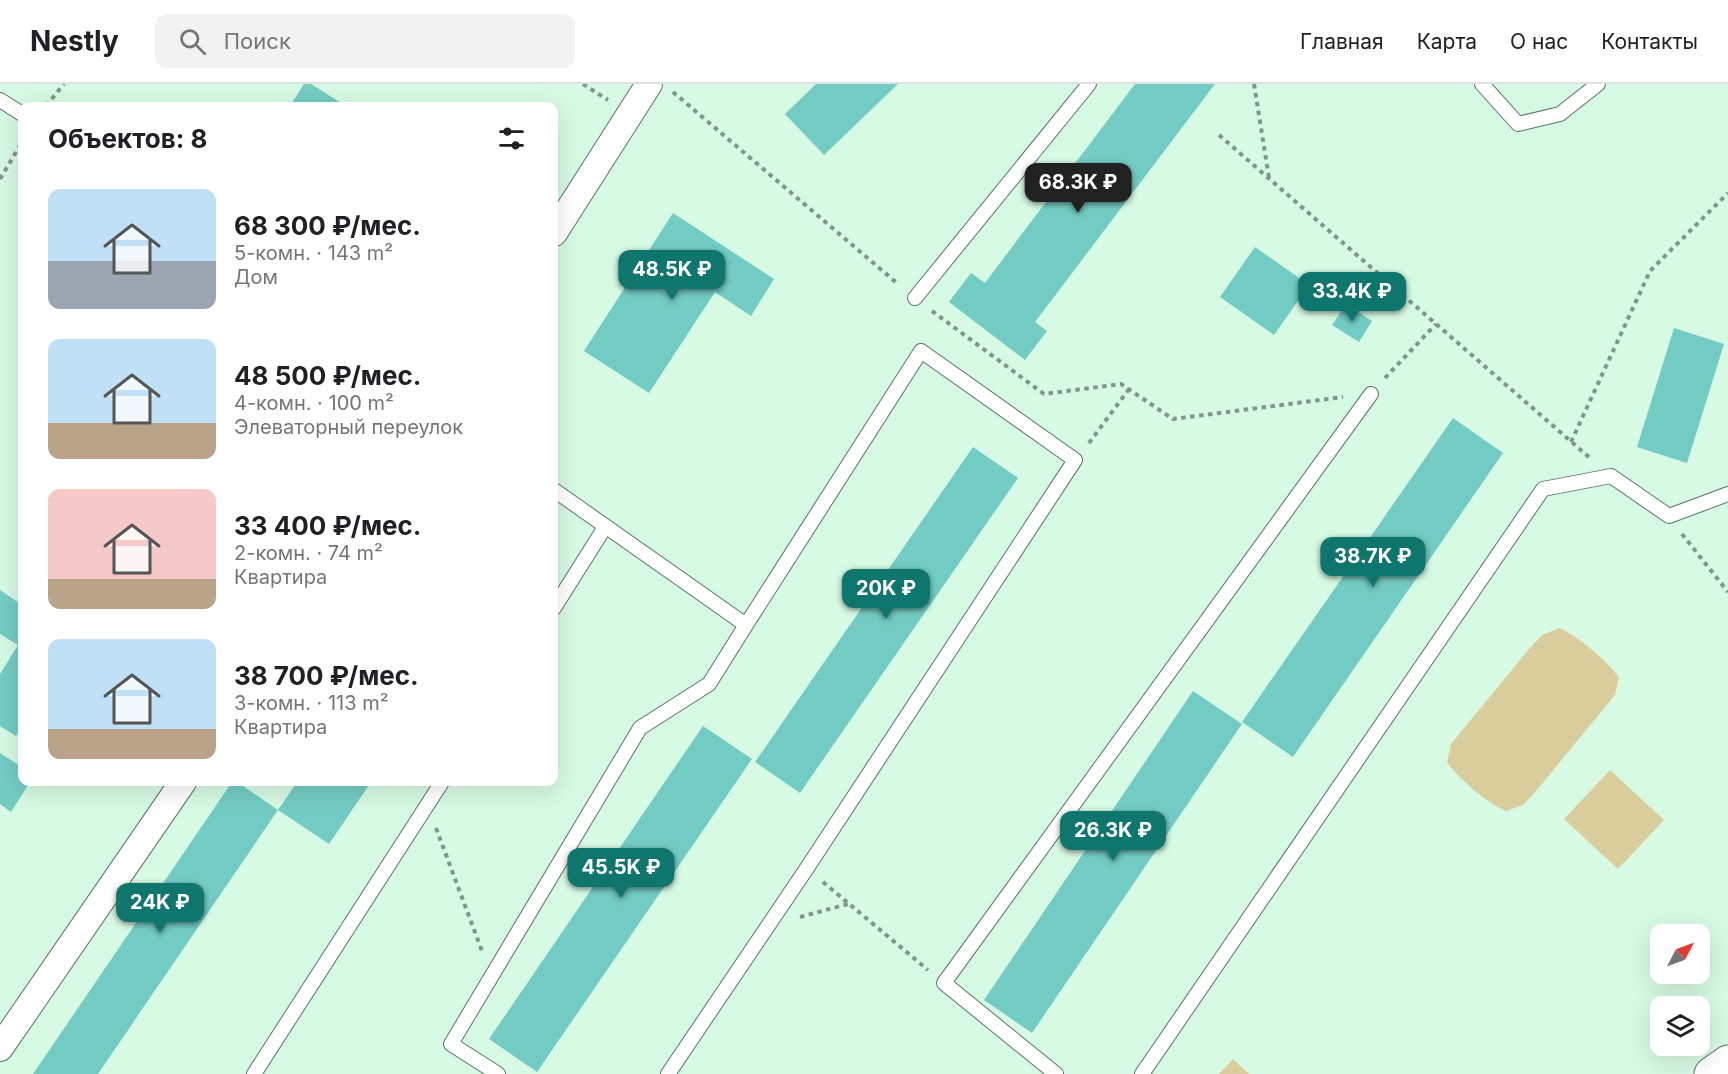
<!DOCTYPE html>
<html lang="ru">
<head>
<meta charset="utf-8">
<style>
	:root { --surface:#fff; --page:#f2f2f2; --text:#202124; --muted:#757577; --line:#e0e0e0; --accent:#0f766e }
	body { margin:0; font-family:Inter,sans-serif; background:var(--page); color:var(--text); height:100vh; display:flex; flex-direction:column; font-size:22px; white-space:nowrap }
	* { box-sizing:border-box; margin:0 }
	p { font-size:20px; color:var(--muted) }
	.icon { flex:none; width:33px; height:33px; fill:none; stroke:currentColor; stroke-width:2; stroke-linecap:round; stroke-linejoin:round }
	.map { position:relative; flex:1; overflow:hidden }
	.details { position:absolute; left:18px; top:18px; width:540px; height:684px; display:flex; flex-direction:column; background:var(--surface); border-radius:12px; box-shadow:0 6px 24px #0002 }
	.details>* { flex:none }
	.needle { width:39px; rotate:49deg }
	.tools { position:absolute; left:1650px; top:840px; display:grid; gap:12px }
	.tools a { display:grid; place-items:center; width:60px; height:60px; border-radius:12px; background:var(--surface); box-shadow:0 6px 24px #0002; font-size:30px }
	.price { position:absolute; translate:-50% -51px; padding:0 14px; border-radius:12px; background:var(--accent); color:#fff; font-size:20px; line-height:39px; filter:drop-shadow(0 2px 3px #0008) }
	.price::after { content:''; position:absolute; left:50%; top:36px; width:18px; height:14px; margin-left:-9px; background:inherit; clip-path:polygon(0 0,100% 0,50% 100%) }
	.price.selected { background:#222; color:#fff }
	ul { padding:0; list-style:none }
	li { display:flex; align-items:center; gap:18px; height:150px; padding:0 30px }
	li span { display:grid; place-items:center; flex:none; width:168px; height:120px; border-radius:12px; color:#555 }
	li>.icon { margin-inline-start:auto }
	span .icon { width:72px; height:72px; fill:#fffc; stroke-width:1 }
	li b { font-size:26px }
	h2 { display:flex; justify-content:space-between; align-items:center; height:72px; padding:0 30px; font-size:26px }
	header { display:flex; align-items:center; gap:36px; box-sizing:border-box; height:84px; padding:0 30px; background:var(--surface); border-bottom:2px solid var(--line) }
	header strong { font-size:28px }
	nav { display:flex; gap:33px; margin-inline-start:auto; font-size:21px }
	.search { width:420px; height:54px; background:var(--page); display:flex; align-items:center; gap:15px; box-sizing:border-box; padding:0 21px; border-radius:12px; color:var(--muted); font-size:22px }
	.map>svg:first-child { display:block }
	.green { fill:#d9ce9b }
	.building { fill:#73ccc3 }
	.lines { fill:none; stroke-linecap:round; stroke-linejoin:round }
	.lane-casing { stroke:#567662; stroke-width:16 }
	.street-casing { stroke:#567662; stroke-width:28 }
	.secondary-casing { stroke:#567662; stroke-width:35 }
	.path { stroke:#7f9787; stroke-width:4; stroke-dasharray:4.5 4.5; stroke-linecap:butt }
	.lane { stroke:#fff; stroke-width:14 }
	.street { stroke:#fff; stroke-width:26 }
	.secondary { stroke:#fff; stroke-width:33 }
</style>
</head>
<body>
<header>
<strong>Nestly</strong>
<div class="search"><svg class="icon" aria-label="search" viewBox="0 0 24 24"><circle cx="10" cy="10" r="6"/><path d="M15 15l6 6"/></svg>Поиск</div>
<nav><a>Главная</a><a>Карта</a><a>О нас</a><a>Контакты</a></nav>
</header>
<div class="map">
<svg width="1728" height="990" viewBox="0 0 1728 990">
	<rect width="100%" height="100%" fill="#d7fae4"/>
	<path class="green" d="M1560 544C1579 553 1606 576 1619 593L1615 611 1536 707 1523 721 1506 727C1487 719 1459 695 1447 678L1451 660 1529 565 1542 551Z
		M1610 686 1664 736 1618 785 1564 735Z
		M1233 975 1249 990H1219Z"/>
	<path class="building" d="M304 0H311L346 22H290Z
		M816 0H898L824 71 785 30Z
		M1135 0H1215L1035 238 1047 247 1025 276 949 218 971 189 985 199Z
		M673 129 774 195 751 232 715 208 649 309 584 267Z
		M1255 163 1309 201 1274 251 1220 213Z
		M1346 220 1372 237 1359 258 1332 241Z
		M1674 244 1724 260 1687 379 1637 363Z
		M1453 334 1503 369 1293 673 1242 638Z
		M973 363 1018 394 800 709 755 678Z
		M0 506 22 521V642L16 652 0 642V590L18 561 0 550Z
		M1193 607 1242 640 1032 949 984 916Z
		M703 642 752 675 537 988 489 955Z
		M0 669 22 683V698H30L11 728 0 720Z
		M232 698H237L278 726 98 990H33Z
		M297 698H371L329 760 278 726Z"/>
	<g class="lines">
		<g class="lane-casing">
			<path id="lane" d="M1482 0 1518 40 1560 30 1598 0
				M0 16 22 30
				M915 214 1089 0
				M554 524 605 443
				M254 990 442 698
				M498 990 451 960 640 644 709 600 746 541 554 406
				M668 990 807 784 1075 376 921 267 746 541
				M1056 990 944 899 1371 310
				M1142 990 1543 405 1611 392 1669 432 1728 410"/>
		</g>
		<g class="street-casing">
			<path id="street" d="M554 149 649 0
				M0 964 183 698"/>
		</g>
		<g class="secondary-casing">
			<path id="secondary" d="M1711 990 1728 978"/>
		</g>
		<path class="path" d="M583 0 608 16
			M1254 0 1269 94
			M673 8 898 200
			M46 22 64 0
			M1219 51 1590 374
			M0 95 22 58
			M932 227 1044 310 1121 300 1173 335 1343 313
			M1385 294 1436 240
			M1571 358 1650 187 1728 109
			M1089 359 1129 305
			M1682 450 1728 508
			M436 744 482 867
			M823 798 928 886
			M800 833 848 820"/>
		<use href="#lane" class="lane"/>
		<use href="#street" class="street"/>
		<use href="#secondary" class="secondary"/>
	</g>
</svg>
<div class="tools">
<a><svg class="needle" viewBox="-14 -14 28 28"><path d="M0-13l5 13h-10z" fill="#e53935"/><path d="M0 13l5-13h-10z" fill="#757577"/></svg></a>
<a><svg class="icon" aria-label="layers" viewBox="0 0 24 24"><path d="M12 4l9 5-9 5-9-5zM3 14l9 5 9-5"/></svg></a>
</div>
<b class="price selected" style="left:1078px;top:130px">68.3K ₽</b>
<b class="price" style="left:672px;top:217px">48.5K ₽</b>
<b class="price" style="left:1352px;top:239px">33.4K ₽</b>
<b class="price" style="left:1373px;top:504px">38.7K ₽</b>
<b class="price" style="left:886px;top:536px">20K ₽</b>
<b class="price" style="left:1113px;top:778px">26.3K ₽</b>
<b class="price" style="left:621px;top:815px">45.5K ₽</b>
<b class="price" style="left:160px;top:850px">24K ₽</b>
<section class="details">
<h2>Объектов: 8<svg class="icon" aria-label="filters" viewBox="0 0 24 24"><path d="M4 7h16M4 17h16"/><circle cx="9" cy="7" r="2"/><circle cx="15" cy="17" r="2"/></svg></h2>
<ul>
<li><span style="background:linear-gradient(#bfe0f5 60%,#9aa5b1 0)"><svg class="icon" aria-label="home" viewBox="0 0 24 24"><path d="M3 11l9-7 9 7M6 9v11h12V9"/></svg></span><div><b>68 300 ₽/мес.</b><p>5-комн. · 143 m²</p><p>Дом</p></div></li>
<li><span style="background:linear-gradient(#bfe0f5 70%,#b9a48a 0)"><svg class="icon" aria-label="home" viewBox="0 0 24 24"><path d="M3 11l9-7 9 7M6 9v11h12V9"/></svg></span><div><b>48 500 ₽/мес.</b><p>4-комн. · 100 m²</p><p>Элеваторный переулок</p></div></li>
<li><span style="background:linear-gradient(#f6c9c9 75%,#b9a48a 0)"><svg class="icon" aria-label="home" viewBox="0 0 24 24"><path d="M3 11l9-7 9 7M6 9v11h12V9"/></svg></span><div><b>33 400 ₽/мес.</b><p>2-комн. · 74 m²</p><p>Квартира</p></div></li>
<li><span style="background:linear-gradient(#bfe0f5 75%,#b9a48a 0)"><svg class="icon" aria-label="home" viewBox="0 0 24 24"><path d="M3 11l9-7 9 7M6 9v11h12V9"/></svg></span><div><b>38 700 ₽/мес.</b><p>3-комн. · 113 m²</p><p>Квартира</p></div></li>
</ul>
</section>
</div>
</body>
</html>
